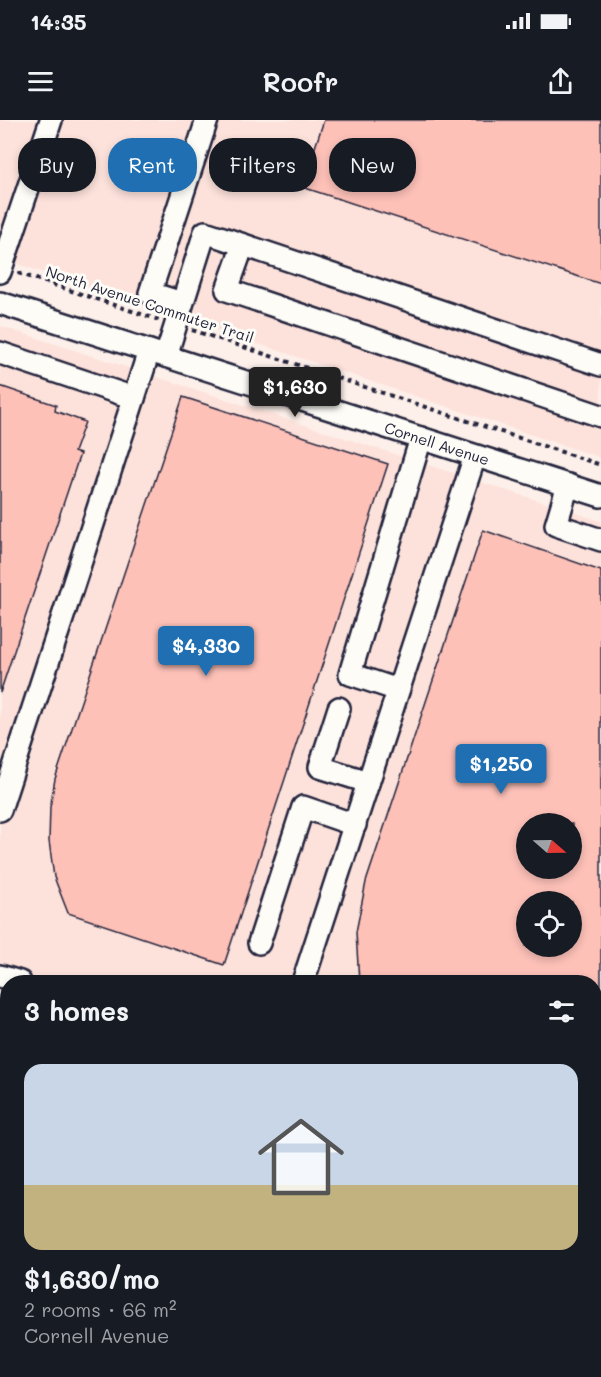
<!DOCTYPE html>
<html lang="en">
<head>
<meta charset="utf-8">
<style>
	:root { --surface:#171b24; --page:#242831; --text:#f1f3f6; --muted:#9ea1a6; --line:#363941; --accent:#1f6fb2 }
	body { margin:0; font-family:Mali,sans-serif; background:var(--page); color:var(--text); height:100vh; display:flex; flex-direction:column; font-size:22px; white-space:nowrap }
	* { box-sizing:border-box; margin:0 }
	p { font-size:20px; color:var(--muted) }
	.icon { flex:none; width:33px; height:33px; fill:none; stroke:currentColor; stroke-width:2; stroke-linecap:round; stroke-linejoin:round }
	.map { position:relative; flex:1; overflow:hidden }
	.drawer { position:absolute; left:0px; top:855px; width:602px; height:402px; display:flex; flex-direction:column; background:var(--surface); border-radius:24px 24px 0 0; box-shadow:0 3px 9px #0003 }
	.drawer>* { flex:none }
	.hud { position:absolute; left:18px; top:18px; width:566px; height:54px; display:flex; gap:12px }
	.needle { width:39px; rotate:110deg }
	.fabs { position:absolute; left:516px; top:693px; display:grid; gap:12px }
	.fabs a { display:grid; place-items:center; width:66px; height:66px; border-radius:50%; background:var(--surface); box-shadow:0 3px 9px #0003; font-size:30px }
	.price { position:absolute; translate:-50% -51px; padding:0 14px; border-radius:6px; background:var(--accent); color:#fff; font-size:20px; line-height:39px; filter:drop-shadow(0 2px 3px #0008) }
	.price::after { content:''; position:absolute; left:50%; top:36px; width:18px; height:14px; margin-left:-9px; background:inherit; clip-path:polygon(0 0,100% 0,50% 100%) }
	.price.on { background:#222; color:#fff }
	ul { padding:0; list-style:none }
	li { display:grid; align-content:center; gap:12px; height:318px; padding:0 24px }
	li+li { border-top:2px solid var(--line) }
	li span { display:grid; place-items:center; height:186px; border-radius:18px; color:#555 }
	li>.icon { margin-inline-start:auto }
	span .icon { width:108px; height:108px; fill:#fffc; stroke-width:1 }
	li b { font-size:26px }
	h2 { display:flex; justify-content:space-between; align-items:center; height:72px; padding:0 24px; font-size:26px }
	.chip { padding:0 21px; border-radius:24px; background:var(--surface); box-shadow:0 3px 9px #0003; font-size:21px; line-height:54px }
	.chip.on { background:var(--accent); color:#fff }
	.status { display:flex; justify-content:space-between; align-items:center; height:42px; padding:0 30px; background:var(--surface); direction:ltr }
	.status svg { height:16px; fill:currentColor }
	header { display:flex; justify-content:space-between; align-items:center; height:78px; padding:0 24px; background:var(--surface); font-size:27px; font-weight:600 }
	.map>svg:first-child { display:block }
	.built { fill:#fde2db; fill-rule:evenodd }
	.building { fill:#fdc1b8; stroke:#22223b; stroke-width:1.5; fill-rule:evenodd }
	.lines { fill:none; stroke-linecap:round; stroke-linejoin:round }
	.minor-casing { stroke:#22223b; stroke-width:26 }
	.path { stroke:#22223b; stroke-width:4; stroke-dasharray:4.5 4.5; stroke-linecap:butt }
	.minor { stroke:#fdfcf7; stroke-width:21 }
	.labels { text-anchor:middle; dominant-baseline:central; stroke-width:6; stroke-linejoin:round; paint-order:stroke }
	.street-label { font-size:15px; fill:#22223b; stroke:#fdfcf7 }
</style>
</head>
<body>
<div class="status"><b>14:35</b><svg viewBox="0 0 49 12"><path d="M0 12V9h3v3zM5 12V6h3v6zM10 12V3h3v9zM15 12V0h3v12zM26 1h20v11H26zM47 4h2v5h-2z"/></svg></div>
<header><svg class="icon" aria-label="menu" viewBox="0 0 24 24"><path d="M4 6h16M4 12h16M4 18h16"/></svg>Roofr<svg class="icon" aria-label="share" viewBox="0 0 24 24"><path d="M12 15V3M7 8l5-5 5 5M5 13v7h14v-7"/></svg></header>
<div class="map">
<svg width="601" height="1257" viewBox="0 0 601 1257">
	<rect width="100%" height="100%" fill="#fdf0ea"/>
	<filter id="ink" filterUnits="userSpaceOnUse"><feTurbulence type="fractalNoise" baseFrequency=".0167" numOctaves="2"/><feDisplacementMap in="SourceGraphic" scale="12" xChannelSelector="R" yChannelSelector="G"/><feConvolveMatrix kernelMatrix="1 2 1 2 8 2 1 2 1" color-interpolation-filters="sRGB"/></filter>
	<g filter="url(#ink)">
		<path class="built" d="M0 0H601V338L0 138Z
			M0 206 601 401V1257H0ZM526 704H572V748H526ZM526 782H572V826H526ZM8 862H594V1250H8Z"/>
		<path class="building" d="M324 0H601V164L302 67Z
			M0 266 56 285 55 291 85 302 74 332 80 334 0 573Z
			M183 277 388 344 224 845 68 793 54 757 49 721 50 687 55 659Z
			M483 410 601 451V1045L594 1043V862H359L356 812 366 762ZM526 704H572V748H526ZM526 782H572V826H526Z
			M0 869 8 871V1073L0 1070Z"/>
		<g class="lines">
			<g class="minor-casing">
				<g id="minor">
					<path d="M243 125 227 170 601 296"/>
					<path d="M0 152 51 0"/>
					<path id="s1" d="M0 183 601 376"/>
					<path d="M182 183 150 173 207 0"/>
					<path d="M0 233 134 278 0 690"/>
					<path d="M166 236 205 112 601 245"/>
					<path d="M134 278 149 231"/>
					<path d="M568 365 556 405 601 420"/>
					<path d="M398 570 350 554 421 318"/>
					<path d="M339 588 320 647 368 662"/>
					<path d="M259 823 303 687 355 705"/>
					<path d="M0 856 20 862"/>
					<path d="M303 862 475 336"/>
					<path d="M0 1106 8 1109"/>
					<path d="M594 1128 601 1142"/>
					<path d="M0 1147 8 1145"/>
					<path d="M0 1188 8 1181"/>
					<path d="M240 1250 262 1257"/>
					<path d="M437 1250 459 1257"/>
					<path d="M339 1257 341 1250"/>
				</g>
			</g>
			<path class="path" d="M18 153 159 200
				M192 210 601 345"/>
			<use href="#minor" class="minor"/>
		</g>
	</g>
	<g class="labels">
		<g class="street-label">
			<text transform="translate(150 184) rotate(18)">North Avenue Commuter Trail</text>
			<text stroke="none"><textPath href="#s1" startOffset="459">Cornell Avenue</textPath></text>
		</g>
	</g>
</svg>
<div class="fabs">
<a><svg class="needle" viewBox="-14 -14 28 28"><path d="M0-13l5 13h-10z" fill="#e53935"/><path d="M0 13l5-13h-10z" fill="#9ea1a6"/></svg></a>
<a><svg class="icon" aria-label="locate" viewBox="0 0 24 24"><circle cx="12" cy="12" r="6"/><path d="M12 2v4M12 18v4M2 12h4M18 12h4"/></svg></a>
</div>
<b class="price on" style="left:295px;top:298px">$1,630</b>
<b class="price" style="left:206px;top:557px">$4,330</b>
<b class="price" style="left:501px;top:675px">$1,250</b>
<div class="hud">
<a class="chip">Buy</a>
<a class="chip on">Rent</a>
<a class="chip">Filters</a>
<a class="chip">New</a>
</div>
<section class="drawer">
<h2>3 homes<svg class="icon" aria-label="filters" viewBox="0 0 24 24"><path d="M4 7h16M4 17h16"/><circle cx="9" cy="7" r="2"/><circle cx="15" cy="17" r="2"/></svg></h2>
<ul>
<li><span style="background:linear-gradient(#c9d6e8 65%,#c2b280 0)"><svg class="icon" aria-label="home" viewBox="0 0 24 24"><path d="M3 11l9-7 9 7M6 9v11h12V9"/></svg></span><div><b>$1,630/mo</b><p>2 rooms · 66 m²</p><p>Cornell Avenue</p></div></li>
</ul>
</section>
</div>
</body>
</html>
